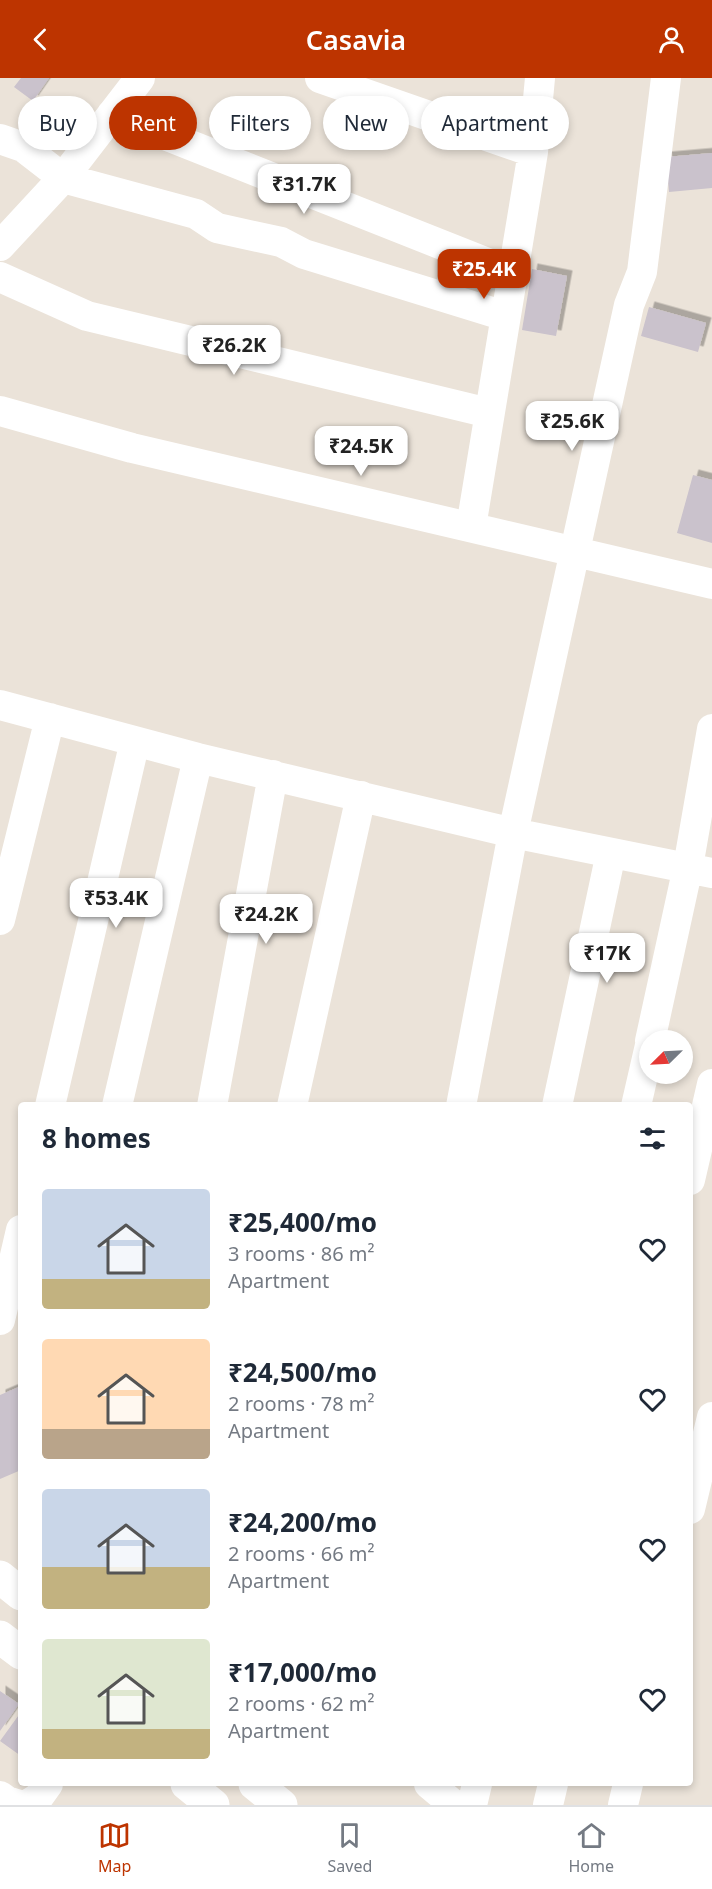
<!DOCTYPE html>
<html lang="en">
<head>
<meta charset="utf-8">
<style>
	:root { --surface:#fff; --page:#f6f6f7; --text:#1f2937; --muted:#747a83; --line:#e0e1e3; --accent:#bd3400 }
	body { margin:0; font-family:"Noto Sans",sans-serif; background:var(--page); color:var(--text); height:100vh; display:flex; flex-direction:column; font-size:22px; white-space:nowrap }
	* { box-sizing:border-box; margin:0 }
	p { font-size:20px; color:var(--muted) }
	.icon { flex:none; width:33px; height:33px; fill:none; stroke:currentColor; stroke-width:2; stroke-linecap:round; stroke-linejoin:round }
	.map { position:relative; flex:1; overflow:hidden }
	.details { position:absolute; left:18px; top:1024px; width:675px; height:684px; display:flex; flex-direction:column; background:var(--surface); border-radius:6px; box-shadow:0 3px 9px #0003 }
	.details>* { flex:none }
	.hud { position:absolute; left:18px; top:18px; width:676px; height:54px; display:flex; gap:12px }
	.needle { width:39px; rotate:246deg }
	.fabs { position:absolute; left:639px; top:952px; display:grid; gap:12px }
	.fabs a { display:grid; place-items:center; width:54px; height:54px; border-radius:50%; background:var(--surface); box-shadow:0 3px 9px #0003; font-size:30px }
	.price { position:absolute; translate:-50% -51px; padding:0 14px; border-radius:12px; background:#fff; color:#222; font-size:20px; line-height:39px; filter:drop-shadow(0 2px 3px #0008) }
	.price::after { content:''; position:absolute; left:50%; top:36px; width:18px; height:14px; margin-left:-9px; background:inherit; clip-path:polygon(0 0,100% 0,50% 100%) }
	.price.on { background:var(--accent); color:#fff }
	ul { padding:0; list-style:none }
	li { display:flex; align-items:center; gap:18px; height:150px; padding:0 24px }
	li span { display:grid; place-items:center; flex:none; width:168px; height:120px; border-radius:6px; color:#555 }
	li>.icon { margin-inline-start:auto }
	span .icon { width:72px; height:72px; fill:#fffc; stroke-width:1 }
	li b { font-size:26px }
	h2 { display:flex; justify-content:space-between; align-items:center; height:72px; padding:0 24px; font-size:26px }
	.chip { padding:0 21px; border-radius:27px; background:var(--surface); box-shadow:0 3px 9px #0003; font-size:21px; line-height:54px }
	.chip.on { background:var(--accent); color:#fff }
	header { display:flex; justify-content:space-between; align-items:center; height:78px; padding:0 24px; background:var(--accent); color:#fff; font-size:27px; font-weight:600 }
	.dock { display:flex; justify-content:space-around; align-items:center; height:84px; border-top:2px solid var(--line); background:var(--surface); font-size:16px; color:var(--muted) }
	.dock a { display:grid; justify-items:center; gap:3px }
	.dock .on { color:var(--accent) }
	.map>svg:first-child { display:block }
	.building { fill:#cac2cc; filter:url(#shadow) }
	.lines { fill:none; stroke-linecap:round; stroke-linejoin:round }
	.street { stroke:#fff; stroke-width:30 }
	.secondary { stroke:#fff; stroke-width:33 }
</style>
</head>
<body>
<header><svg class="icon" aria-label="back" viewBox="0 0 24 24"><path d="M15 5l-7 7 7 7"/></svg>Casavia<svg class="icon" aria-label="person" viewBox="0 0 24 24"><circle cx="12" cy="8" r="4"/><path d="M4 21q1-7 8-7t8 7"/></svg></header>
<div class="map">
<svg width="712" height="1727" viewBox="0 0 712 1727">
	<defs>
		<filter id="shadow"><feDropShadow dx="5.5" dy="-5.5" stdDeviation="0" flood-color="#0004"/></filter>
	</defs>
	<rect width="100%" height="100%" fill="#ebe3d9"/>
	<path class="building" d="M21 0H49L33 23 14 9Z
		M712 75V110L669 114 666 79Z
		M532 191 567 198 556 258 522 252Z
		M649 229 706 245 698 274 641 258Z
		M693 397 712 402V465L677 455Z
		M19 1309 21 1314V1392L0 1401V1317Z
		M0 1613 19 1626 0 1653Z
		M21 1634V1678L0 1663Z"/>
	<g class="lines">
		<path class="street" d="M320 0 533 74
			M112 36 513 195
			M0 61 23 69 63 100 196 136 217 150 281 164 304 176 505 238
			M0 168 63 100 140 0
			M0 199 87 238 489 335
			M0 333 132 370 712 506
			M471 449 533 74 540 0
			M0 627 198 680 513 755 712 795
			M0 842 50 640
			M650 963 688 789 712 651
			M50 1028 135 663
			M117 1028 198 680
			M212 1028 273 697
			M292 1028 361 718
			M461 1028 513 755 629 227 642 194 666 0
			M557 1028 611 775
			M636 1028 650 967
			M690 1102 712 1006
			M0 1242 21 1152
			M690 1431 712 1339
			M429 1706 454 1727
			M0 1718 7 1723 20 1727
			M27 1727 38 1720 48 1706
			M472 1727 477 1706
			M548 1727 553 1706
			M623 1727 628 1706"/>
		<path class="secondary" d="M0 1499 21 1516
			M0 1559 21 1575
			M187 1706 213 1727
			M255 1706 281 1727"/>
	</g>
</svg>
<div class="fabs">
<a><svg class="needle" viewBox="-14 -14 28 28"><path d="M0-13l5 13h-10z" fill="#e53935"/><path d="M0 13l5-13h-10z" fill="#747a83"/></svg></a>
</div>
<b class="price" style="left:304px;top:137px">₹31.7K</b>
<b class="price on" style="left:484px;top:222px">₹25.4K</b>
<b class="price" style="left:234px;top:298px">₹26.2K</b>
<b class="price" style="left:572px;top:374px">₹25.6K</b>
<b class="price" style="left:361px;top:399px">₹24.5K</b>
<b class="price" style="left:116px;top:851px">₹53.4K</b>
<b class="price" style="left:266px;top:867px">₹24.2K</b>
<b class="price" style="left:607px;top:906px">₹17K</b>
<div class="hud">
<a class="chip">Buy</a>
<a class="chip on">Rent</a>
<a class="chip">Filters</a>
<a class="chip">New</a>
<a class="chip">Apartment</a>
</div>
<section class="details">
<h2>8 homes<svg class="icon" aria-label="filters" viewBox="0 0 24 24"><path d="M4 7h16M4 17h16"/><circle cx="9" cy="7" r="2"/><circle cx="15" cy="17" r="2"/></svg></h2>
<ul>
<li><span style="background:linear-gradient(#c9d6e8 75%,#c2b280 0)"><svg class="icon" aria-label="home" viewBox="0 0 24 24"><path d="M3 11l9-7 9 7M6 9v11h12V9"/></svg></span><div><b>₹25,400/mo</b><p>3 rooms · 86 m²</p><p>Apartment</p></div><svg class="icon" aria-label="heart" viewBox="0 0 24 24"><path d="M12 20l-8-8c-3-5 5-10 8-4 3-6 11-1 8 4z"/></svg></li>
<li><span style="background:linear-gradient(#ffd9b3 75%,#b9a48a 0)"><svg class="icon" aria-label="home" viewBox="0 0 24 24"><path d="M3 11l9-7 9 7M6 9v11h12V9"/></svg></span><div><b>₹24,500/mo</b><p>2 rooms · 78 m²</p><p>Apartment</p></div><svg class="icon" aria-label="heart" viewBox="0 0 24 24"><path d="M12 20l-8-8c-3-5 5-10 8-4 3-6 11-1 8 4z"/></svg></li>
<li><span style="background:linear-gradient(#c9d6e8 65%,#c2b280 0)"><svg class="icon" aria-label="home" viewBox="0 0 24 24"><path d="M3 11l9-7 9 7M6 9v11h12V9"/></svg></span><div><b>₹24,200/mo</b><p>2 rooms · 66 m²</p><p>Apartment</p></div><svg class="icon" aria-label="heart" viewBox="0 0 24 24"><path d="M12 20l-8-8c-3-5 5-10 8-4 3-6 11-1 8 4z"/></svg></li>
<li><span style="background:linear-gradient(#dfe7d0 75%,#c2b280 0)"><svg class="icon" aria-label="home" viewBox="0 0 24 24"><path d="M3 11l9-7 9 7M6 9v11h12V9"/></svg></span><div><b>₹17,000/mo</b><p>2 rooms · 62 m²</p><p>Apartment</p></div><svg class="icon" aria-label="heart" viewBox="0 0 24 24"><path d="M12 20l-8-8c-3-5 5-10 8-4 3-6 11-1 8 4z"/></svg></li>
</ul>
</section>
</div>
<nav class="dock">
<a class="on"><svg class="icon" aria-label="map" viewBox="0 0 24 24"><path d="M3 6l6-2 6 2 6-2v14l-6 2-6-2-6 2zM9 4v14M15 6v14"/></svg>Map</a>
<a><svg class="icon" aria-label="saved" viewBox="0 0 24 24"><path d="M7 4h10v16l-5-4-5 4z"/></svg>Saved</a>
<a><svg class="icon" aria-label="home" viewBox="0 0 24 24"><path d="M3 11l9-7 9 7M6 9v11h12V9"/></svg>Home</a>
</nav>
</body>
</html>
